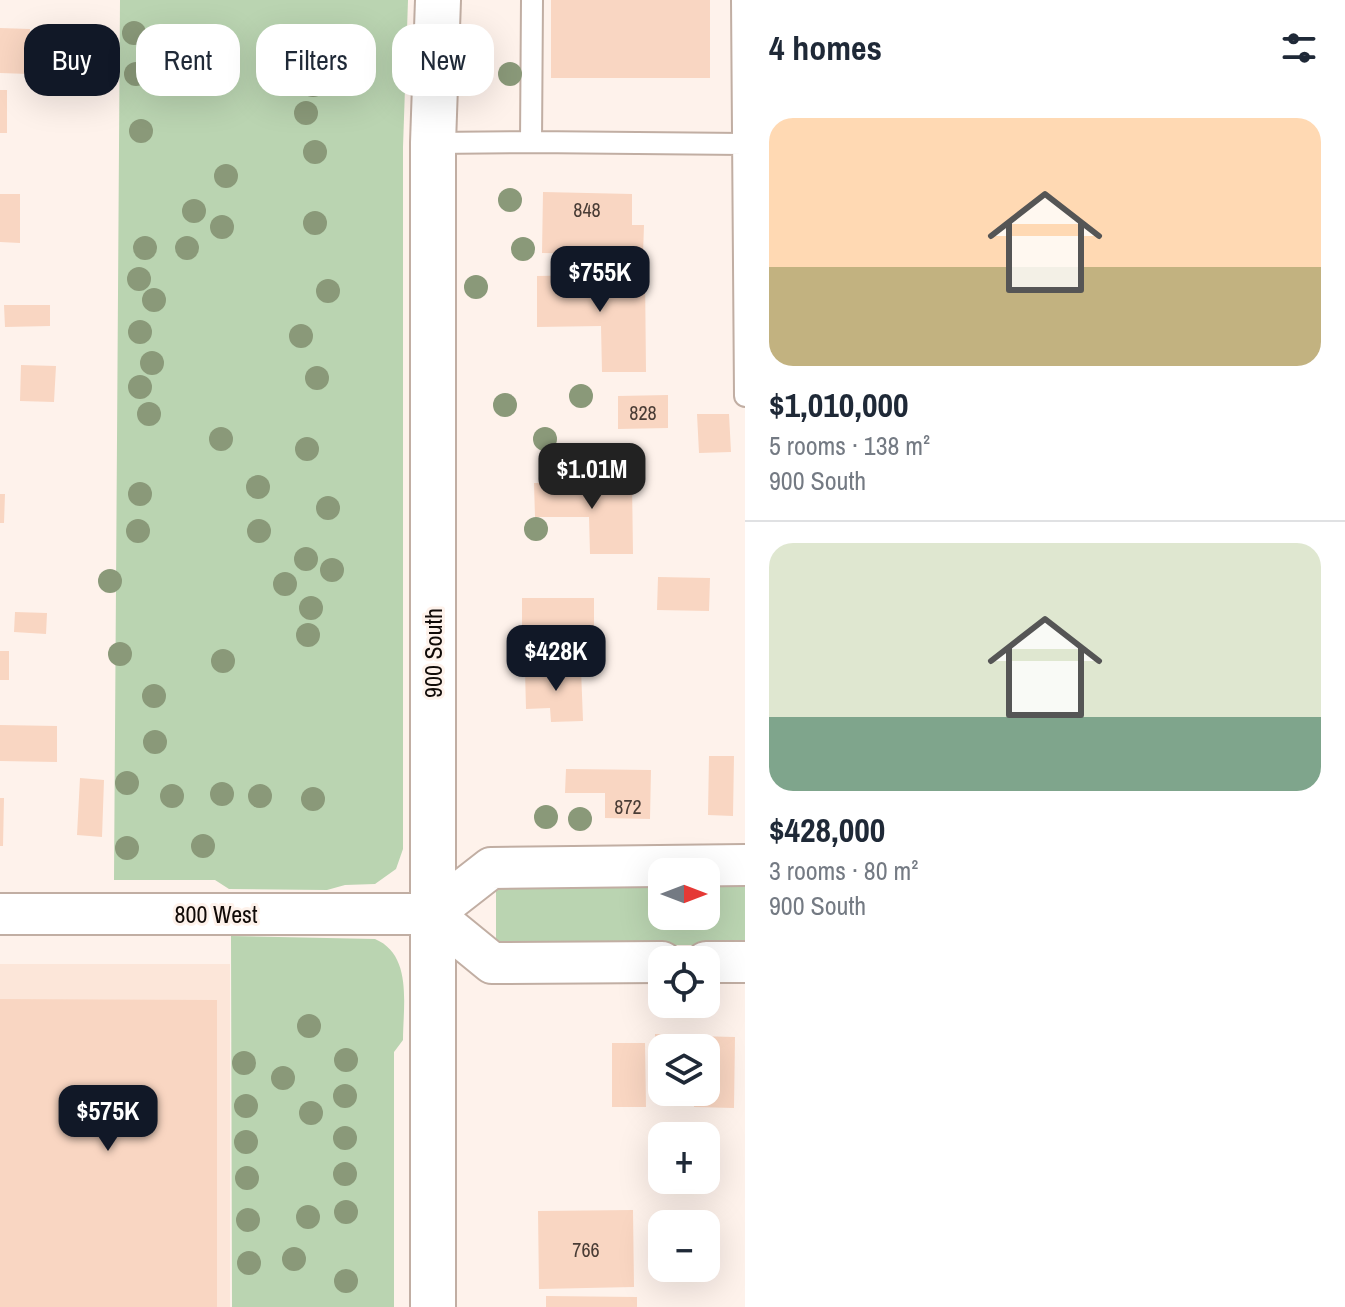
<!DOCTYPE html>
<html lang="en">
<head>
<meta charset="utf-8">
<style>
	:root { --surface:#fff; --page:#f2f2f3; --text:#1f2937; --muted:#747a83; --line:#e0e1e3; --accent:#111827 }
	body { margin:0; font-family:"Archivo Narrow",sans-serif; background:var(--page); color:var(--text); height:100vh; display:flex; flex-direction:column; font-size:30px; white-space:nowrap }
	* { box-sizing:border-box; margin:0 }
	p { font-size:26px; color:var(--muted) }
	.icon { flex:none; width:44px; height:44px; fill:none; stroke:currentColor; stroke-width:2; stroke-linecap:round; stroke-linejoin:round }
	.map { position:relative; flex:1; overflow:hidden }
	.panel { display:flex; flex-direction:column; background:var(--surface); width:600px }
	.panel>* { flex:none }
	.banner { position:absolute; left:24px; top:24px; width:600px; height:72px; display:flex; gap:16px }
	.needle { width:52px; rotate:90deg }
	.buttons { position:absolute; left:648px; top:858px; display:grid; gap:16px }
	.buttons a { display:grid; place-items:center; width:72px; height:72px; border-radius:16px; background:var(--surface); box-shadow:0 8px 32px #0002; font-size:40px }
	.price { position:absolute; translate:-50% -68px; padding:0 18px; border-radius:16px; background:var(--accent); color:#fff; font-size:26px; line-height:52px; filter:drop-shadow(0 2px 4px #0008) }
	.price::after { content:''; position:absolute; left:50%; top:48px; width:24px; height:18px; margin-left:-12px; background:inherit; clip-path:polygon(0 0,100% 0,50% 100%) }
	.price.on { background:#222; color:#fff }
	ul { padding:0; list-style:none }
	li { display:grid; align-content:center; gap:16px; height:424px; padding:0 24px }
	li+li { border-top:2px solid var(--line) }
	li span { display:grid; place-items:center; height:248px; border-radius:24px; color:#555 }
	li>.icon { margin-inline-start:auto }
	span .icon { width:144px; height:144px; fill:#fffc; stroke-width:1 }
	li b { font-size:34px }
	h2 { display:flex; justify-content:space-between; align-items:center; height:96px; padding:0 24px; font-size:34px }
	.tag { padding:0 28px; border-radius:24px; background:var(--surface); box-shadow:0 8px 32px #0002; font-size:28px; line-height:72px }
	.tag.on { background:var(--accent); color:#fff }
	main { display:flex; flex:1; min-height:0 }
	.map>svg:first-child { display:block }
	.built { fill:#fce6d9 }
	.green { fill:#bad4b1 }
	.building { fill:#f9d6c2 }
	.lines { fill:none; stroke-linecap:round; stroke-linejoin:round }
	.lane-casing { stroke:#c1aea3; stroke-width:24 }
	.street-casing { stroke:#c1aea3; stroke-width:44 }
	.secondary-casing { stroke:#c1aea3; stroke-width:48 }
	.lane { stroke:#fff; stroke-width:20 }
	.street { stroke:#fff; stroke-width:40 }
	.secondary { stroke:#fff; stroke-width:44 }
	.tree { fill:#8a9979 }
	.labels { text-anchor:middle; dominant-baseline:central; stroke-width:6; stroke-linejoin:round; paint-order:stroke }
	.number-label { font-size:20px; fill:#4a3d36 }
	.street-label { font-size:24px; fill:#100a07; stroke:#fef2eb }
</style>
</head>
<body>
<main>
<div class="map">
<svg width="745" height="1307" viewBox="0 0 745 1307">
	<rect width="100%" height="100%" fill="#fef2eb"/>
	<path class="built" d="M0 964H230V1307H0Z"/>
	<path class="green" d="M120 0H408L403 147V849L396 869 375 884 345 885 327 890 229 889 215 880H114Z
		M496 878H662V916H706V878H745V945H496Z
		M231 936 375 939C413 955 403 1006 403 1040L394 1052V1307H232Z"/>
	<path class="building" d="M551 0H710V78H551Z
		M0 28 30 29 29 74 0 73Z
		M0 90H7V133H0Z
		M543 192 632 194V225H644L643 255 542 253Z
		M0 194H20V243L0 242Z
		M645 274 646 372H602L601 326 537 327V276Z
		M4 305H50V326L5 327Z
		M21 365 56 366 54 402 20 401Z
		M668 395V428L618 429V396Z
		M697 414H729L731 452 699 453Z
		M632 482 633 554H590L589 517H535L534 483Z
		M0 494H5L4 523H0Z
		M658 577 710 578 709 611 657 610Z
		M522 598H594V639L522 640Z
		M15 612 47 613 46 634 14 632Z
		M0 651H9V680H0Z
		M581 669 583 721 551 722 550 708 526 709 525 670Z
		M0 725 57 726V762L0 761Z
		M709 756H734L733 816 708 815Z
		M566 769 651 770 650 819 605 818V793H565Z
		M80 778 104 780 102 837 77 835Z
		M0 798H4L3 846H0Z
		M0 999 217 1000V1307H0Z
		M655 1034 690 1035V1048H662V1092H689L688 1102 654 1101Z
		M694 1036 735 1037 734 1108 694 1107V1092H706V1048H694Z
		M612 1043H645L646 1107H612Z
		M633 1210 634 1287 539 1289 538 1211Z
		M546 1296 637 1297V1307H546Z"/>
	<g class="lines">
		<g class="lane-casing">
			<path id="lane" d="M742 0 745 396
				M531 142 743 144
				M433 143 531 142 532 0"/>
		</g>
		<g class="street-casing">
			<path id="street" d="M0 914H432L491 868 745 865
				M432 914 492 963 662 962
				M706 962H745"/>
		</g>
		<g class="secondary-casing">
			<path id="secondary" d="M433 1307V143L438 0"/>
		</g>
		<use href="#lane" class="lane"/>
		<use href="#street" class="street"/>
		<use href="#secondary" class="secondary"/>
	</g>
	<g class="tree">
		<circle cx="134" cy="33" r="12"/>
		<circle cx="151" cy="50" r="12"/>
		<circle cx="308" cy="55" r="12"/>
		<circle cx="136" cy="74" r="12"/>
		<circle cx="510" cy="74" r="12"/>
		<circle cx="345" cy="79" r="12"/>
		<circle cx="313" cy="85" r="12"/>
		<circle cx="306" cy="113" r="12"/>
		<circle cx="141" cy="131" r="12"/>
		<circle cx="315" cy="152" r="12"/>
		<circle cx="226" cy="176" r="12"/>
		<circle cx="510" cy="200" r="12"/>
		<circle cx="194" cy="211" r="12"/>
		<circle cx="315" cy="223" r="12"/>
		<circle cx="222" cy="227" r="12"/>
		<circle cx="145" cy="248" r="12"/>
		<circle cx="187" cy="248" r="12"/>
		<circle cx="523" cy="249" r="12"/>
		<circle cx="139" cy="279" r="12"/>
		<circle cx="476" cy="287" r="12"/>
		<circle cx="328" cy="291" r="12"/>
		<circle cx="154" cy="300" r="12"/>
		<circle cx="140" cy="332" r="12"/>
		<circle cx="301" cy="336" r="12"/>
		<circle cx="152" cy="363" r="12"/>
		<circle cx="317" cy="378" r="12"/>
		<circle cx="140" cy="387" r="12"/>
		<circle cx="581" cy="396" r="12"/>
		<circle cx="505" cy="405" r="12"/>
		<circle cx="149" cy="414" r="12"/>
		<circle cx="221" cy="439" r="12"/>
		<circle cx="545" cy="439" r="12"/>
		<circle cx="307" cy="449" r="12"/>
		<circle cx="258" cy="487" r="12"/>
		<circle cx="140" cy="494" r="12"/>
		<circle cx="328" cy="508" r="12"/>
		<circle cx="536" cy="529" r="12"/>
		<circle cx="138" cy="531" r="12"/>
		<circle cx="259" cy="531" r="12"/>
		<circle cx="306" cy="559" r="12"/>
		<circle cx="332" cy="570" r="12"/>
		<circle cx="110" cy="581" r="12"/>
		<circle cx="285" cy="584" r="12"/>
		<circle cx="311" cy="608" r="12"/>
		<circle cx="308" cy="635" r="12"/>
		<circle cx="120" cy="654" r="12"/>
		<circle cx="223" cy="661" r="12"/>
		<circle cx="154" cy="696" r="12"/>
		<circle cx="155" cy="742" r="12"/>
		<circle cx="127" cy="783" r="12"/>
		<circle cx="222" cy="794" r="12"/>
		<circle cx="172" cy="796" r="12"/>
		<circle cx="260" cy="796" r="12"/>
		<circle cx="313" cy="799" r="12"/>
		<circle cx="546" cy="817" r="12"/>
		<circle cx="580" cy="819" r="12"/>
		<circle cx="203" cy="846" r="12"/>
		<circle cx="127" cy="848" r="12"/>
		<circle cx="309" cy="1026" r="12"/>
		<circle cx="346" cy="1060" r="12"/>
		<circle cx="244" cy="1063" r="12"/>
		<circle cx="283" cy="1078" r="12"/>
		<circle cx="345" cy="1096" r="12"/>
		<circle cx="246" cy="1106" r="12"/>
		<circle cx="311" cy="1113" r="12"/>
		<circle cx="345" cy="1138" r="12"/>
		<circle cx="246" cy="1142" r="12"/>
		<circle cx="345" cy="1174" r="12"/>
		<circle cx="247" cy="1178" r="12"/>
		<circle cx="346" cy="1212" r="12"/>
		<circle cx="308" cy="1217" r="12"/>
		<circle cx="248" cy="1220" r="12"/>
		<circle cx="294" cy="1259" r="12"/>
		<circle cx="249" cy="1263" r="12"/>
		<circle cx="346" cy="1281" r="12"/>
	</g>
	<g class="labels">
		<g class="number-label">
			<text x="587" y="209">848</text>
			<text x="643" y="412">828</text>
			<text x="628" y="806">872</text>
			<text x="586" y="1249">766</text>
		</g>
		<g class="street-label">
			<text transform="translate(433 653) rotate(-90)">900 South</text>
			<text x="216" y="914">800 West</text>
		</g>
	</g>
</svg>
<div class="buttons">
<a><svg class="needle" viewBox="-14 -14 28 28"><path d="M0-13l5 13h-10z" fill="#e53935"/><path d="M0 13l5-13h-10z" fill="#747a83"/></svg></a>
<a><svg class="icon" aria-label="locate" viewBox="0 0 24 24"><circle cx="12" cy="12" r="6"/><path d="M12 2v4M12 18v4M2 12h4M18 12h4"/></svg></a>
<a><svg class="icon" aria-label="layers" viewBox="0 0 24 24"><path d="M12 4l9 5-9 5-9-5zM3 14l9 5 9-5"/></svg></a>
<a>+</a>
<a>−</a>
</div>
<b class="price" style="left:600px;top:314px">$755K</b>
<b class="price on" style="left:592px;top:511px">$1.01M</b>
<b class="price" style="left:556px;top:693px">$428K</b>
<b class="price" style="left:108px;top:1153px">$575K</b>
<div class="banner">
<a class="tag on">Buy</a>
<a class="tag">Rent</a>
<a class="tag">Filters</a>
<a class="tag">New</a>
</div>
</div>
<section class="panel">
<h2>4 homes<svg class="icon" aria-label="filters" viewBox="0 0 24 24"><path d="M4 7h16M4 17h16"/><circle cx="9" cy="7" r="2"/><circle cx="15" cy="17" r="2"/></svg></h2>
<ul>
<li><span style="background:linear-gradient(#ffd9b3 60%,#c2b280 0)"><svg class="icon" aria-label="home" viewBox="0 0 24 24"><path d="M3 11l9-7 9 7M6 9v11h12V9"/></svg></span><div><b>$1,010,000</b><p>5 rooms · 138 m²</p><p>900 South</p></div></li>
<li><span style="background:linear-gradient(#dfe7d0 70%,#7fa58c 0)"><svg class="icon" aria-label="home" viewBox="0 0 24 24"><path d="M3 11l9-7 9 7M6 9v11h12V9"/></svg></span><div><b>$428,000</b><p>3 rooms · 80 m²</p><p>900 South</p></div></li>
</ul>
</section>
</main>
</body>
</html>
